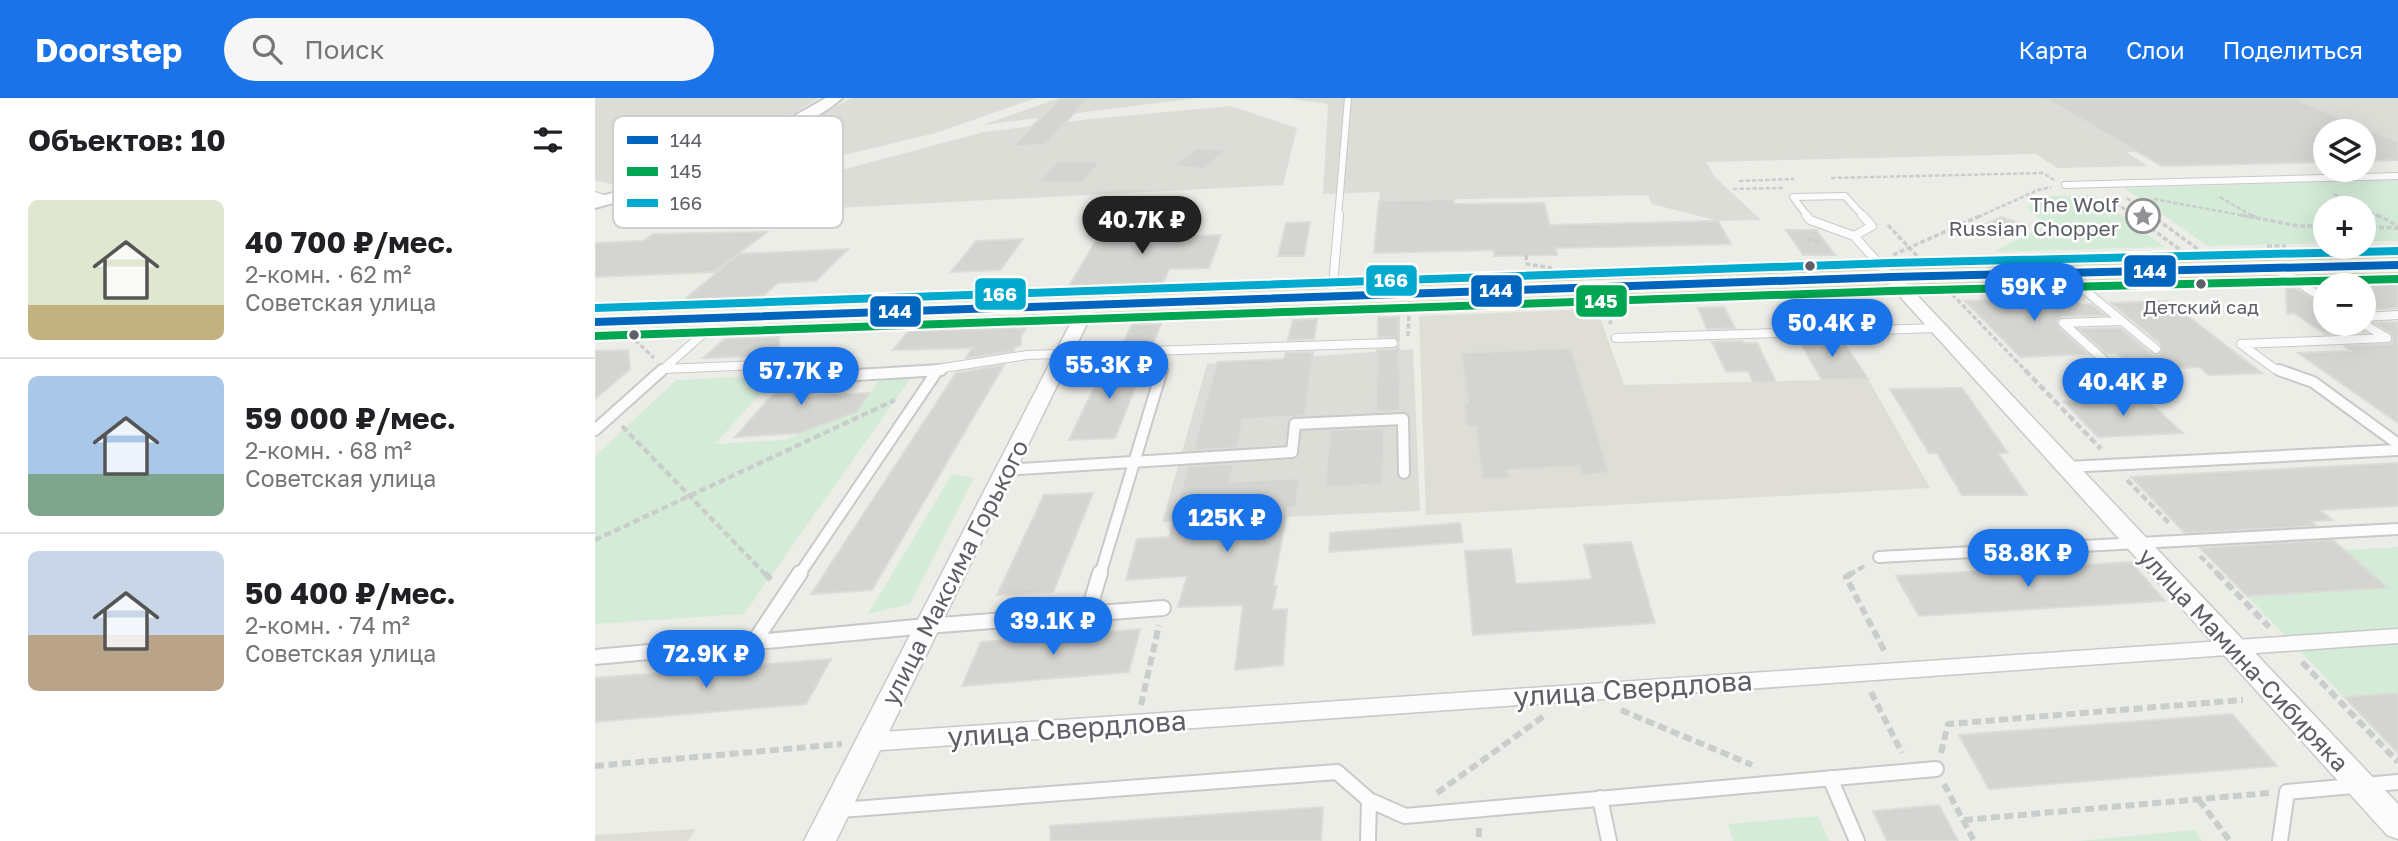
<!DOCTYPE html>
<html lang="ru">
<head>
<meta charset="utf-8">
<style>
	:root { --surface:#fff; --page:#f6f6f6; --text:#202124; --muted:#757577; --line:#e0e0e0; --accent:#1a73e8 }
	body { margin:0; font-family:"Golos Text",sans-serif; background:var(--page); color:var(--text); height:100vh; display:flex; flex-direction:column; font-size:26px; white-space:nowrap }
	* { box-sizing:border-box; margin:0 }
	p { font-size:23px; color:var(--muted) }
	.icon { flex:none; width:38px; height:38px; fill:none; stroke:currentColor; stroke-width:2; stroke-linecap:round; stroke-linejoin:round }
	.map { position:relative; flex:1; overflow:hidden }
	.details { display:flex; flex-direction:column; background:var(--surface); width:595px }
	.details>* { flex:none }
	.tools { position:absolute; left:1718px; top:21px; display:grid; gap:14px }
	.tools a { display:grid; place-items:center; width:63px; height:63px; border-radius:50%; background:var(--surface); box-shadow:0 7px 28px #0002; font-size:35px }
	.price { position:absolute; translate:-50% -60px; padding:0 16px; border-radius:24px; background:var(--accent); color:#fff; font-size:23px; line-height:46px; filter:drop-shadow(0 2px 4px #0008) }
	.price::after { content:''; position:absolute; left:50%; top:42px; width:21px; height:16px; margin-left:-10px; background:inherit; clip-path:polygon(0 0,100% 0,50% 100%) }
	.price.current { background:#222; color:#fff }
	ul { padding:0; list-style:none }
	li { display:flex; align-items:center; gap:21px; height:175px; padding:0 28px }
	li+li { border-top:2px solid var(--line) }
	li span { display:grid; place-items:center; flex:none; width:196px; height:140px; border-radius:10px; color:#555 }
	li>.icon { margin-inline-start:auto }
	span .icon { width:84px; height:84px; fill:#fffc; stroke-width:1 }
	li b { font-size:30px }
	h2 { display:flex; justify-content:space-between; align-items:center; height:84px; padding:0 28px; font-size:30px }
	header { display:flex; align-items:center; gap:42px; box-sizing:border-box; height:98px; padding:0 35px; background:var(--accent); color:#fff }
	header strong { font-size:33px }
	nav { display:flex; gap:38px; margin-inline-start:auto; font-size:24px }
	.search { width:490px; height:63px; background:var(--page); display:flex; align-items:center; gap:18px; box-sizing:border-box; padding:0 24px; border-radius:38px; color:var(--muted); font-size:26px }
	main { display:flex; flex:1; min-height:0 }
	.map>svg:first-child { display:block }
	.industrial { fill:#ddddd8 }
	.education { fill:#deded6 }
	.green { fill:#d4ebd8 }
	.building { fill:#d4d4d1; stroke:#dcdcd7; stroke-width:2 }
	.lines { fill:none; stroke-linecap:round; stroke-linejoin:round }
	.service-far3-casing { stroke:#c9c9c9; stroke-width:8 }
	.service-far2-casing { stroke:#c9c9c9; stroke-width:10 }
	.service-far1-casing { stroke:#c9c9c9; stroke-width:14 }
	.service-casing { stroke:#c9c9c9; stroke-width:18 }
	.pedestrian-casing { stroke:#c9c9c9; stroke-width:3 }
	.minor-casing { stroke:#c9c9c9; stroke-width:3 }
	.tertiary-casing { stroke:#c9c9c9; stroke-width:4 }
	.primary-casing { stroke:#d6d5b4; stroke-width:3 }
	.path-far3 { stroke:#c9cecc; stroke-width:2.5; stroke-dasharray:4.5 2; stroke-linecap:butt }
	.path-far2 { stroke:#c9cecc; stroke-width:3.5; stroke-dasharray:5 2.5; stroke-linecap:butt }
	.path-far1 { stroke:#c9cecc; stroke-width:4.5; stroke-dasharray:7 3.5; stroke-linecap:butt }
	.path { stroke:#c9cecc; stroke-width:6; stroke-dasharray:9 4.5; stroke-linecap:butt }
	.service-far3 { stroke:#fcfcfc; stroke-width:6 }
	.service-far2 { stroke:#fcfcfc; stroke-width:8 }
	.service-far1 { stroke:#fcfcfc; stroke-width:10 }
	.service { stroke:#fcfcfc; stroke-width:14 }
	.pedestrian { fill:#fcfcfc; fill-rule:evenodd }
	.minor { fill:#fcfcfc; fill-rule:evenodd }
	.tertiary { fill:#fcfcfc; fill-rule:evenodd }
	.primary { fill:#f2f3e8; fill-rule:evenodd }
	.bus-1-casing { stroke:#fff; stroke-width:12 }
	.bus-2-casing { stroke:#fff; stroke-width:12 }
	.bus-3-casing { stroke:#fff; stroke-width:12 }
	.bus-1 { stroke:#0065bd; stroke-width:8 }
	.bus-2 { stroke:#00a651; stroke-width:8 }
	.bus-3 { stroke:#00a9ce; stroke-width:8 }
	.bus-dot { fill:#5d5f67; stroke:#fff; stroke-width:2.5 }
	.labels { text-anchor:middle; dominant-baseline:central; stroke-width:5; stroke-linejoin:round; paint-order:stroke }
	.far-bus-label { font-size:19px; fill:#5d5f67; stroke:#fff }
	.far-poi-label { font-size:21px; fill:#5d5f67; stroke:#fff; text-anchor:end }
	.street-label { font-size:24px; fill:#5d5f67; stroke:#fff }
	.near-street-label { font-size:28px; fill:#5d5f67; stroke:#fff }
	.key { fill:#fff; stroke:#cecfd1; stroke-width:2 }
	.key-label { font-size:19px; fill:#5d5f67 }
	.line-badge { stroke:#fff; stroke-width:2.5 }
	.badge-label { font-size:19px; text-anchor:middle; font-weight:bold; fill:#fff }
</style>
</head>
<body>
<header>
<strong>Doorstep</strong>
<div class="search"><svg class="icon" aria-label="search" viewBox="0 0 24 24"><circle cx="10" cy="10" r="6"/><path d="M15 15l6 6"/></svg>Поиск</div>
<nav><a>Карта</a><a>Слои</a><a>Поделиться</a></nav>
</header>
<main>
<section class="details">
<h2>Объектов: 10<svg class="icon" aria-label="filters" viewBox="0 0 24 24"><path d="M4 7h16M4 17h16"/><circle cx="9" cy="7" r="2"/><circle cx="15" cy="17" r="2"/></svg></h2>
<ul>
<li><span style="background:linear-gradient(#dfe7d0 75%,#c2b280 0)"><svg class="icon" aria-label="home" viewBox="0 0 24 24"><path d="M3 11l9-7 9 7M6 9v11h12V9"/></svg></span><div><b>40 700 ₽/мес.</b><p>2-комн. · 62 m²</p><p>Советская улица</p></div></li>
<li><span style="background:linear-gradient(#a9c7e8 70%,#7fa58c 0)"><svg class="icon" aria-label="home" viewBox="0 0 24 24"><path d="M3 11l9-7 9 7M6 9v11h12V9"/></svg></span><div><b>59 000 ₽/мес.</b><p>2-комн. · 68 m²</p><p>Советская улица</p></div></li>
<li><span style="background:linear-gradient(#c9d6e8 60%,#b9a48a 0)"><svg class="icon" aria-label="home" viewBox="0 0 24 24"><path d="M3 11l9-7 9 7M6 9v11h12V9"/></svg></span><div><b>50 400 ₽/мес.</b><p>2-комн. · 74 m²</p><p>Советская улица</p></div></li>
</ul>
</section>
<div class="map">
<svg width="1803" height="743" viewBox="0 0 1803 743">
	<rect width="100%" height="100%" fill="#edede8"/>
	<path class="industrial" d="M0 0H224L164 36 83 73 34 89 0 83Z
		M256 0H441L341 35 161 78 126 70 160 55Z
		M464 0H603L388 27Z
		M690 0H1803V47L1769 33H1731V49L1531 54 1553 68 1462 70 1441 56 1111 64 1120 79 1166 122 1123 123 1057 106 1053 97 784 103 785 94 728 96 733 6Z
		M636 8 702 30 688 87 221 111 190 87 389 34 496 21Z
		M818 251 825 413 567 424 612 266Z"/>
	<path class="education" d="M1002 211 1029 287 1273 281 1335 390 831 417 824 218Z
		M101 731 93 743H0V737Z"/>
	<path class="green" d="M1803 82V143H1769V110H1731V145L1613 148 1529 90Z
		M1499 97 1570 149 1398 154 1451 127 1431 109 1455 98Z
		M182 277 120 346 189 342 261 314 285 281 316 280 149 516 0 526V358L81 282Z
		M357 376 379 380 315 506 273 516Z
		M1803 449V595L1749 599 1652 498 1791 490 1749 452Z
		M1223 718 1234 743H1138L1133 726Z
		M1600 732 1607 743H1483Z"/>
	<path class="building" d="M470 0H493L450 47 418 48 463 2Z
		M1450 0H1698L1803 44V62L1769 63V33H1731V64L1567 68Z
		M601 50 631 52 609 71 578 68Z
		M462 64H505L488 84H443Z
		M859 101V106L949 105 955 127 1123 123 1136 146 960 150 962 157 899 158V152L779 155 784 103Z
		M1406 119 1433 128 1408 140 1380 131Z
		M715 124 709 158H683L691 125Z
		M566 127 560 139 626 137 614 170 574 171 568 185 474 188 509 129Z
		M1191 132H1221L1240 157H1208Z
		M172 134 119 174 0 179V145L48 143 58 136Z
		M428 141 405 172 356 174 381 143Z
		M253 151 221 183 183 185 168 198 89 202 144 156Z
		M1803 186V210L1769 212V187Z
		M1691 190H1699L1731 208V226H1763L1770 234 1730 236 1699 215 1692 216Z
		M1476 198 1486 207 1496 206 1510 217 1468 218 1462 222 1464 230 1493 256 1425 259 1370 203Z
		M1573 203 1667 275 1614 277 1605 269 1544 272 1521 255H1511L1484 231 1525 230 1557 256 1563 257 1567 253 1566 246 1516 205Z
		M1224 206 1238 227 1196 228 1184 207Z
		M1129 209 1140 230 1112 231 1103 210Z
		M783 219H804V243L798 239H783Z
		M722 221 719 241 693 242 698 222Z
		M1803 224V325L1703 255 1755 253 1749 248 1795 246 1798 243 1797 236 1780 225Z
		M566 226 558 246 527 247 537 227Z
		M431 230 426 238V248L420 249 418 253 371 260 377 250 298 252 314 233Z
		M184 239 185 257 108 260 130 241Z
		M1246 240 1273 281 1227 282 1203 241Z
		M1147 243 1149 245H1162L1181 284H1158L1153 273 1131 274 1117 244Z
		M804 247 805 313 781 314 782 252 799 251Z
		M976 250 1014 375 987 377 985 368 912 372 914 380 887 381 881 328 871 329 869 305H873L866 255Z
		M33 252 35 271 0 301V253Z
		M718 254 710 318 648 321 642 350 598 352 622 264 689 261 691 255Z
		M552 260 520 340 474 342 507 273H515L520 261Z
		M409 267 277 492 216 496 361 275Z
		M237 272 215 298 275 295 261 314 205 335 140 339 199 273Z
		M1367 290 1413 355H1403L1432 397H1367L1342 355H1334L1295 291Z
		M1550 300 1588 335 1503 339 1469 304Z
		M789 330 788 386 730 389 735 332Z
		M1803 365V408L1725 412 1737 422 1716 423 1721 428 1590 435 1536 379Z
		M639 366 635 384 704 380 701 410H693L678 488H682L677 512 692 511 688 567 640 572 648 507 583 509 592 478 531 482 542 441 574 439 593 368Z
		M498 395 458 494 402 497 449 397Z
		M865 425 868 444 734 454 735 435Z
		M1738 442 1793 490 1652 498 1605 450Z
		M1036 444 1060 525 878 537 870 453 916 451 921 486 997 481 989 447Z
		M1536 464 1570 503 1324 518 1301 478Z
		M545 531 534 574 367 588 386 544Z
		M236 561 211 606 0 624V580Z
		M1803 595V655L1749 599Z
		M1637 616 1682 668 1394 691 1364 637Z
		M1344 707 1363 743H1292L1278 713Z
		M728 709 726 743H456L455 728Z"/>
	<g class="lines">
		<g class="service-far3-casing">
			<path id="service-far3" d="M1470 87 1803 78
				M0 97 15 102
				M743 119 753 0
				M1213 119 1198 99 1250 98 1269 119"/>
		</g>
		<g class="service-far2-casing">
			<path id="service-far2" d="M1211 117 1215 122 1259 138
				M1259 138 1296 179
				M1259 138 1277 128 1267 117
				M1680 170 1731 202
				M1469 175 1561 251
				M737 198 744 117
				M1769 219 1803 217
				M1021 240 1343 230
				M1646 246 1680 271 1689 274
				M1646 246 1792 240 1769 226
				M1509 262 1468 225 1526 223
				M69 271 256 263 247 274
				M65 274 127 219
				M323 274 432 257 798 245
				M567 274 568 270"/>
		</g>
		<g class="service-far1-casing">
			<path id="service-far1" d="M249 272 244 278 346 272
				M1684 272 1718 284 1803 346
				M0 332 67 272
				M1472 369 1803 352
				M410 372 697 354 700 326 808 321 809 375
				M1284 459 1803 431
				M204 477 342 273
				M505 477 567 272"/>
		</g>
		<g class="service-casing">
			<path id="service" d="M493 515 505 475
				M159 544 205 475
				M0 559 332 528 568 510
				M1235 680 1262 743
				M1005 700 1014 743
				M245 712 742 674 774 702 810 718 1341 671
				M773 743 774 702
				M1685 743 1692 694 1803 684"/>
		</g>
		<g class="pedestrian-casing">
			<path id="pedestrian" d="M1803 531V545L273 653 265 650 262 644 265 638 273 635Z"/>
		</g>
		<g class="minor-casing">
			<path id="minor" d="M1296 174 1302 176 1803 706V741L1792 737 1290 182 1288 179 1290 176Z
				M493 202 501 207 241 743H209L485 207Z"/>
		</g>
		<g class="tertiary-casing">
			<path id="tertiary" d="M231 0H247C235 12 216 21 201 29 138 65 71 92 0 110V100C82 78 157 43 231 0Z"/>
		</g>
		<g class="primary-casing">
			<path id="primary" d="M1803 160V174L1296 186 0 232V216L1296 172Z"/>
		</g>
		<path class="path-far3" d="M1236 80 1448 75 1459 82
			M1144 83 1199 81
			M1138 91 1189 90
			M1739 96 1768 110
			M1625 99 1659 119
			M1532 100 1558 119
			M1516 101 1540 119
			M1559 101 1656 119
			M1769 111 1785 119
			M1383 119 1443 92 1456 89"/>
		<path class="path-far2" d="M1538 117 1588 154
			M1556 117 1604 152
			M1646 117 1704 128H1731
			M1656 117 1661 120
			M1782 117 1803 128
			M1293 127 1323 159
			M1769 129 1803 130
			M1212 142 1225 144
			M1672 148H1691
			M931 157 932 166 957 170
			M1298 157 1387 117
			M1357 196 1432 274
			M1011 208 1016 226
			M813 238 814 215
			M40 242 59 260"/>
		<path class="path-far1" d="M1430 272 1506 351
			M27 328 171 477
			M1532 382 1575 426
			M0 442 300 302
			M1605 458 1624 477
			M1254 477 1271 467"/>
		<path class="path" d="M170 475 177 483
			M1257 475 1251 479 1291 556
			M1622 475 1674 529
			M1707 564 1803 664
			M1276 594 1307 655
			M546 607 564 527
			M1026 612 1157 667
			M1346 655 1353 626 1648 602
			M0 668 247 646
			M1349 686 1379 743
			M842 695 949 618
			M1604 702 1635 743
			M1369 722 1674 695
			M884 730V743"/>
		<use href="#service-far3" class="service-far3"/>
		<use href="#service-far2" class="service-far2"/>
		<use href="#service-far1" class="service-far1"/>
		<use href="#service" class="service"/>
		<use href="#pedestrian" class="pedestrian"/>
		<use href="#minor" class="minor"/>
		<use href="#tertiary" class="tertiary"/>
		<use href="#primary" class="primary"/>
		<g class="bus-1-casing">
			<path id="bus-1" d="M0 224 1296 179 1803 167"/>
		</g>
		<g class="bus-2-casing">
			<path id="bus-2" d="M0 238 1296 193 1803 181"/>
		</g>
		<g class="bus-3-casing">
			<path id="bus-3" d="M0 210 1296 165 1803 153"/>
		</g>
		<use href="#bus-1" class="bus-1"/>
		<use href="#bus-2" class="bus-2"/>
		<use href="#bus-3" class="bus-3"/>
	</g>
	<defs>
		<g id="sight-ring" transform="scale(1.75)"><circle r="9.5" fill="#fff" stroke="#8f9194" stroke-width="1.5"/><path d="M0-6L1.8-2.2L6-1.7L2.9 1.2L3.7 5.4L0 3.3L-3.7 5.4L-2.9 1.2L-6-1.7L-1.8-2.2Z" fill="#8f9194"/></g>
	</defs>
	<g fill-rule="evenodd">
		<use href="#sight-ring" x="1548" y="118"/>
	</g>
	<g class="bus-dot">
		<circle cx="1215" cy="168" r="6"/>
		<circle cx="1606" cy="186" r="6"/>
		<circle cx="39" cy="237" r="6"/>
	</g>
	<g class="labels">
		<g class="far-bus-label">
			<text x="1606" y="208">Детский сад</text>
		</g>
		<g class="far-poi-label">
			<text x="1524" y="106">The Wolf<tspan x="1524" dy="24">Russian Chopper</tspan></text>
		</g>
		<g class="street-label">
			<text transform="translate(359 474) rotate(-63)">улица Максима Горького</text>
			<text transform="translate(1649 561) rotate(47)">улица Мамина-Сибиряка</text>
		</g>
		<g class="near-street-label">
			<text transform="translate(1038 590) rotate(-4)">улица Свердлова</text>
			<text transform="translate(472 630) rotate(-4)">улица Свердлова</text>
		</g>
	</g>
	<rect x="18" y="18" width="230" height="112" rx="10" class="key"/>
	<rect x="32" y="38" width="31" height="8" fill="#0065bd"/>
	<rect x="32" y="69" width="31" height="9" fill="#00a651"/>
	<rect x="32" y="101" width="31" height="8" fill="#00a9ce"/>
	<g class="key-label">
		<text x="75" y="49">144</text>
		<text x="75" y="80">145</text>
		<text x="75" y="112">166</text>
	</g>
	<g class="line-badge">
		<rect x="1528" y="156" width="54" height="34" rx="7" fill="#0065bd"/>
		<rect x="770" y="166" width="53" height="33" rx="7" fill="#00a9ce"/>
		<rect x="875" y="176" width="53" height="34" rx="7" fill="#0065bd"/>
		<rect x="379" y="179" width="53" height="34" rx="7" fill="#00a9ce"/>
		<rect x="980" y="186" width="53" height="34" rx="7" fill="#00a651"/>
		<rect x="274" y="197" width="53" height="33" rx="7" fill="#0065bd"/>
	</g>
	<g class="badge-label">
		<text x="1555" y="180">144</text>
		<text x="796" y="189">166</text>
		<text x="901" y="199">144</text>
		<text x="405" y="203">166</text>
		<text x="1006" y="210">145</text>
		<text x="300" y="220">144</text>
	</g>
</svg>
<div class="tools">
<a><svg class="icon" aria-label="layers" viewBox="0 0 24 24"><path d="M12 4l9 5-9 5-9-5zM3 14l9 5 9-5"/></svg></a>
<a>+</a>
<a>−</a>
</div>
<b class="price current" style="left:547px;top:158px">40.7K ₽</b>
<b class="price" style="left:1439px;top:225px">59K ₽</b>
<b class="price" style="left:1237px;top:261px">50.4K ₽</b>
<b class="price" style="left:514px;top:303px">55.3K ₽</b>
<b class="price" style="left:206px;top:309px">57.7K ₽</b>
<b class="price" style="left:1528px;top:320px">40.4K ₽</b>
<b class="price" style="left:632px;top:456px">125K ₽</b>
<b class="price" style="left:1433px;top:491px">58.8K ₽</b>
<b class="price" style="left:458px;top:559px">39.1K ₽</b>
<b class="price" style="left:111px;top:592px">72.9K ₽</b>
</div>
</main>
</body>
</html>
